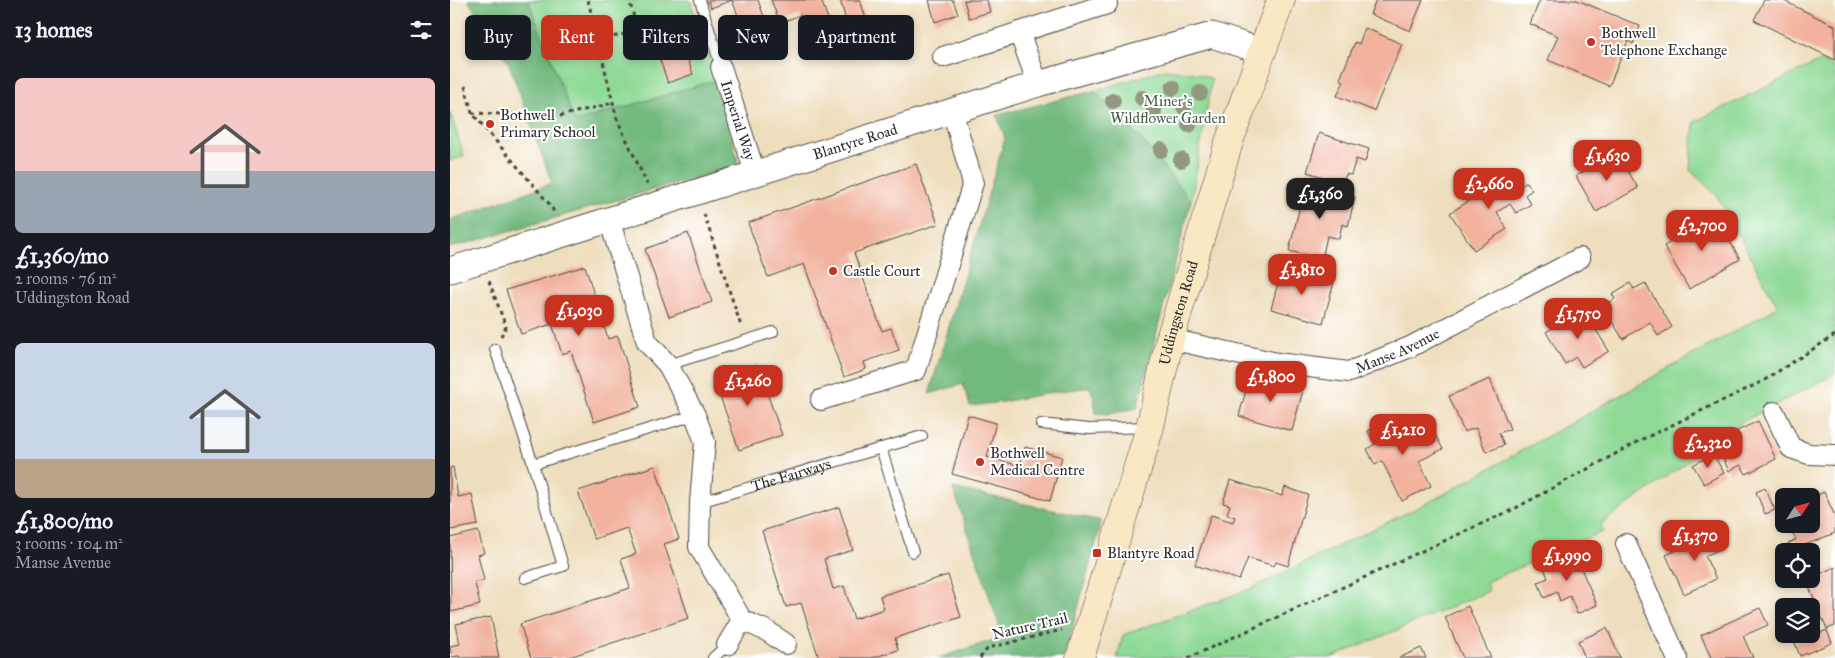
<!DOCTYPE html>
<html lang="en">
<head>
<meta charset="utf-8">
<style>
	:root { --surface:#171b24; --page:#20242c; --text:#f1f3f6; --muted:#9ea1a6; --accent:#c8321e }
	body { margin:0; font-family:"IM FELL Great Primer",serif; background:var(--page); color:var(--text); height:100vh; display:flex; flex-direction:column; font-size:19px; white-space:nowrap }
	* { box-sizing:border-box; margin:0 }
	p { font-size:16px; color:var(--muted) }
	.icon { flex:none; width:28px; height:28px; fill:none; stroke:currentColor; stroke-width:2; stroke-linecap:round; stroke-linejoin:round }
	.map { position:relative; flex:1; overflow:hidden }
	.panel { display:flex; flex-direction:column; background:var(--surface); width:450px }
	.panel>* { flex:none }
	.banner { position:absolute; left:15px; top:15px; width:475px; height:45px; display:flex; gap:10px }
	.needle { width:32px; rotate:54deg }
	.buttons { position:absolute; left:1325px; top:488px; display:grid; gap:10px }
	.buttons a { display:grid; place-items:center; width:45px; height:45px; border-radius:8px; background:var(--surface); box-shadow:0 2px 8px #0003; font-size:25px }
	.price { position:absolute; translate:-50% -42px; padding:0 11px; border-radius:10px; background:var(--accent); color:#fff; font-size:16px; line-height:32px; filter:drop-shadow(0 1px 2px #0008) }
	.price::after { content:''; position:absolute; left:50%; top:30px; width:15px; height:11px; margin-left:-8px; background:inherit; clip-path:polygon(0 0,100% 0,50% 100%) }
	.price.current { background:#222; color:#fff }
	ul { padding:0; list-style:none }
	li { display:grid; align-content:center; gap:10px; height:265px; padding:0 15px }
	li span { display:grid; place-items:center; height:155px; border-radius:8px; color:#555 }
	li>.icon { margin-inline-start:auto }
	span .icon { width:90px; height:90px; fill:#fffc; stroke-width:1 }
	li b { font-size:21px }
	h2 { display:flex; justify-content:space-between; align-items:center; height:60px; padding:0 15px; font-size:21px }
	.pill { padding:0 18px; border-radius:8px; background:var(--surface); box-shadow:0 2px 8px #0003; font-size:18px; line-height:45px }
	.pill.current { background:var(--accent); color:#fff }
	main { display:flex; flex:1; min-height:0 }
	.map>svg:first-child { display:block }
	.green { fill:#8ed995; stroke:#5c8260 }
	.forest { fill:#72b97e; stroke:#4e7254 }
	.building { fill:#f2b29e }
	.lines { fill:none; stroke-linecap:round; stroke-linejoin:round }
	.service-casing { stroke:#484641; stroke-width:12 }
	.minor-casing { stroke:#484641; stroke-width:22 }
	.tertiary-casing { stroke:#484641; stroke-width:27 }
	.secondary-casing { stroke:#484641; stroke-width:29 }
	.path { stroke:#484641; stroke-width:3; stroke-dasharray:4 4; stroke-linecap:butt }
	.service { stroke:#fff; stroke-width:10 }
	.minor { stroke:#fff; stroke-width:20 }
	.tertiary { stroke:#fff; stroke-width:25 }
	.secondary { stroke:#fae7c3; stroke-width:28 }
	.tree { fill:#94987e }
	.poi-dot { fill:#c8321e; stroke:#fff; stroke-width:2 }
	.labels { text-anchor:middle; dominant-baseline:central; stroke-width:4; stroke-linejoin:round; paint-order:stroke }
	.poi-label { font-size:15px; fill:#2b2b2b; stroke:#fff; text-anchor:start }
	.park-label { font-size:15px; fill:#495f4b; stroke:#fff }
	.street-label { font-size:15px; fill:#2b2b2b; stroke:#fff }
</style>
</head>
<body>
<main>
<section class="panel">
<h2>13 homes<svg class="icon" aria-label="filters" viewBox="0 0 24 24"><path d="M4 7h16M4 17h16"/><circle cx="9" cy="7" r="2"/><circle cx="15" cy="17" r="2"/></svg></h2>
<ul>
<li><span style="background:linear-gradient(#f6c9c9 60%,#9aa5b1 0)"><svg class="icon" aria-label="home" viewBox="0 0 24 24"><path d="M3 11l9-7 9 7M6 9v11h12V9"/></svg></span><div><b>£1,360/mo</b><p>2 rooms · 76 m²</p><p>Uddingston Road</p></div></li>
<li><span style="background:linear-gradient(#c9d6e8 75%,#b9a48a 0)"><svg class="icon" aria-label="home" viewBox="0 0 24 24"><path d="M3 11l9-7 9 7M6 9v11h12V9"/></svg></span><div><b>£1,800/mo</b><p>3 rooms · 104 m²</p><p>Manse Avenue</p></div></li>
</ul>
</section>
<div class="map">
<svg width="1385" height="658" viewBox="0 0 1385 658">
	<rect width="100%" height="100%" fill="#fff"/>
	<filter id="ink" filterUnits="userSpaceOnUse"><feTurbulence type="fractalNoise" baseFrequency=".02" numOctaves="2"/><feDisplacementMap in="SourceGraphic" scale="10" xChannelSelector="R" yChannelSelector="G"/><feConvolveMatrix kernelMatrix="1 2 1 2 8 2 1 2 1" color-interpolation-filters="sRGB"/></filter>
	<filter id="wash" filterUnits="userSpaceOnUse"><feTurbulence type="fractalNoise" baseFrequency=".0096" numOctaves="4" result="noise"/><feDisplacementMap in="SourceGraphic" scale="20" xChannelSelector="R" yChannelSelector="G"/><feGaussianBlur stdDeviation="1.12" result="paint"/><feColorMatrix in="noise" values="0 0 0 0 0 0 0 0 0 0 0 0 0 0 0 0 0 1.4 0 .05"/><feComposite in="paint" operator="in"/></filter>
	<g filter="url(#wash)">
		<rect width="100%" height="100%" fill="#efdebd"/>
		<path class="green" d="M78 0H240L266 80 125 122Z
			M1370 61 1385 67V374L1294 421 1151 524 1154 531 1036 582 1039 591 881 658H667L673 635 800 589 987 498 1328 307 1267 196 1240 170 1244 122Z
			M716 69 750 74 762 79 741 201 690 138 644 91Z
			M0 112 14 156 0 161Z"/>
		<path class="forest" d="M18 0H78L125 122 266 80 288 162 279 168 0 248V220L102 183 59 64Z
			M644 91 690 138 741 201 687 408 660 414 646 413 644 398 640 387 603 392 553 402 520 406 513 384 479 394 555 138 547 115Z
			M503 488 652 521 614 658H488L553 637Z"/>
		<g id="blocks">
			<path class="building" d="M258 0H282L261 8Z
				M282 0H308L318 28 296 36Z
				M321 0H371L387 43 364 51 350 15 330 23Z
				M390 0H410L425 48 406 54Z
				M479 0H503L508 14 485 22Z
				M514 0H537L540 12 519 18Z
				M926 0H973L960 31 920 14Z
				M1090 0H1127L1190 26 1183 44 1178 41 1159 86 1098 60 1108 36 1080 24Z
				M1314 0H1332L1385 26V60L1304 20Z
				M915 28 952 44 924 111 887 96 894 81 890 79 905 42 909 44Z
				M230 38 243 74 218 83 205 46Z
				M869 133 919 149 915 162 906 159 901 175 896 174 893 183 857 172Z
				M1167 152 1188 188 1146 212 1126 176Z
				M466 164 488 224 404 253 432 331 441 328 449 350 414 362 416 369 394 377 354 264 318 277 298 223Z
				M1031 177 1041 193 1066 178 1071 186 1077 182 1082 190 1075 195 1081 204 1066 213 1060 204 1047 212 1057 229 1024 250 1000 213 1022 199 1015 188Z
				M855 185 905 197 898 226 892 224 889 239 877 236 872 259 839 251Z
				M1265 216 1290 259 1239 289 1214 246Z
				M238 233 262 302 219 317 195 249Z
				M135 266 158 339 168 336 190 407 144 422 121 351 112 354 102 324 71 334 56 290Z
				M832 268 884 282 873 323 821 309Z
				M1180 283 1184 289 1195 283 1222 327 1208 336 1200 322 1173 339 1153 307 1165 299 1162 294Z
				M1133 309 1159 351 1132 367 1126 357 1115 364 1096 332Z
				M307 365 332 435 289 450 264 379Z
				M800 375 853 390 842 431 789 416Z
				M1040 379 1060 429 1049 433 1054 445 1036 452 1026 428 1014 432 999 396Z
				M518 415 546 423 537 457 570 466 575 447 612 457 600 501 502 474Z
				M947 416 959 440 982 429 993 449 969 461 981 486 952 501 932 461 925 465 917 449 925 444 918 431Z
				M1308 421 1326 459 1296 474 1291 465 1279 471 1270 453 1284 446 1279 435Z
				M1263 454 1274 473 1254 484 1243 465Z
				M205 466 229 539 214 544 239 618 116 658H81L70 624 180 588 171 559 186 554 177 528 144 539 128 491Z
				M3 467 8 497 22 494 28 525 0 530V468Z
				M780 480 832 496 835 487 858 495 838 566 826 562 824 566 798 558 789 580 745 565 761 515 783 522 785 517 777 514 780 505 773 503Z
				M1315 488 1325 510 1315 514 1306 492Z
				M1374 492 1385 516V533L1340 551 1337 544 1346 540 1339 526 1345 524H1361V498Z
				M389 507 403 550 374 559 383 589 394 586 404 619 434 609 430 596 498 575 511 617 445 638 448 650 422 658H369L351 603 336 607 312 531Z
				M28 531 34 553 28 555 34 580 25 583 30 605 1 612 0 538Z
				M1269 531 1276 546 1255 556 1266 579 1234 594 1216 555Z
				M1123 550 1147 605 1127 614 1120 596 1110 601 1107 592 1094 598 1088 582 1098 578 1092 563Z
				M1385 567V626L1377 629 1356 580Z
				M1018 606 1028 629 1041 658H1013L995 617Z
				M1310 608 1318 625 1293 636 1303 658H1261L1251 635Z
				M41 617 49 658H10L9 656 2 657 0 646 10 644 6 624Z
				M1157 628 1170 658H1135L1128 641Z
				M1377 630 1382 643 1350 656 1345 643Z
				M971 648 976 658H949Z"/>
		</g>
	</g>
	<g filter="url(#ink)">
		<use href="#blocks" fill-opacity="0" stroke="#484641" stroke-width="1"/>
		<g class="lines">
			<g class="service-casing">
				<g id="service">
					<path d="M250 0 271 67"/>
					<path d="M45 349 83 464 113 566 75 578"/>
					<path d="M218 365 323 332"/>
					<path d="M591 424 639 429 697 427"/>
					<path d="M431 448 463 552"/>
					<path d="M83 464 245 415"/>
					<path id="s1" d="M250 502 472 436"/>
					<path d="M263 658 277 645"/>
				</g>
			</g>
			<g class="minor-casing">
				<g id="minor">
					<path d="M569 32 588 84"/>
					<path d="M493 57 657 4"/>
					<path id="s2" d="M271 67 305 173"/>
					<path d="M159 219 197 342 218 365 245 415 255 442 250 502 249 547 292 620 277 645"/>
					<path id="s3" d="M720 339 827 363 899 372 960 347 1130 258"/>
					<path d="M371 400 466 370 523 183 502 110"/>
					<path d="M1324 412 1341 448 1359 454 1385 455"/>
					<path d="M1176 544 1227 658"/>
					<path d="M292 620 317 631 336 644"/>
				</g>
			</g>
			<g class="tertiary-casing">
				<g id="tertiary">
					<path id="s4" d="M0 270 588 84 762 35 811 51"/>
				</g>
			</g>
			<g class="secondary-casing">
				<g id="secondary">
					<path id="s5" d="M630 658 700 427 720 339 779 142 831 0"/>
				</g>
			</g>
			<path class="path" d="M138 0 167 119 197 184
				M148 40 188 31 179 0
				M15 86 22 113 101 206 104 212
				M22 113 110 116 163 103
				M254 214 291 326
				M39 281 56 327 51 336
				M530 658 538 648 612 630
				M738 658 1064 509 1193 439 1313 381 1385 335"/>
			<use href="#service" class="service"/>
			<use href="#minor" class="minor"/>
			<use href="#tertiary" class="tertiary"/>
			<use href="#secondary" class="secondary"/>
		</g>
		<g class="tree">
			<circle cx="723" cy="88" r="8"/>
			<circle cx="750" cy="93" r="8"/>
			<circle cx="692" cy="98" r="8"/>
			<circle cx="663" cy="101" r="8"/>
			<circle cx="734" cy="107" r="8"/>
			<circle cx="704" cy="111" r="8"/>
			<circle cx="739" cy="125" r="8"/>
			<circle cx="711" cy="150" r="8"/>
			<circle cx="731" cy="160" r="8"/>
		</g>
	</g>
	<g class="poi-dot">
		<circle cx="1141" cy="42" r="5"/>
		<circle cx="40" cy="124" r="5"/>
		<circle cx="383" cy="271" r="5"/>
		<circle cx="530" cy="462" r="5"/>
		<rect x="642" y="548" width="10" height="10" rx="2.5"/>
	</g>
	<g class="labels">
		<g class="poi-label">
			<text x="1151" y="33">Bothwell<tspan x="1151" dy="17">Telephone Exchange</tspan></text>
			<text x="50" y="115">Bothwell<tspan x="50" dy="17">Primary School</tspan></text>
			<text x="393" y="271">Castle Court</text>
			<text x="540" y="453">Bothwell<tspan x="540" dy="17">Medical Centre</tspan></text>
			<text x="657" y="553">Blantyre Road</text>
		</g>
		<g class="park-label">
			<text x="718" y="101">Miner's<tspan x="718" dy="17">Wildflower Garden</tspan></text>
		</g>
		<g class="street-label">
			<text stroke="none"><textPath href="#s2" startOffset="56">Imperial Way</textPath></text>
			<text stroke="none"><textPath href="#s4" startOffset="425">Blantyre Road</textPath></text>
			<text stroke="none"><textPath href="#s5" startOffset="359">Uddingston Road</textPath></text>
			<text stroke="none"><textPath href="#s3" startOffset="235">Manse Avenue</textPath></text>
			<text stroke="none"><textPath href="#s1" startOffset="95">The Fairways</textPath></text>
			<text transform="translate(580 626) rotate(-13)">Nature Trail</text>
		</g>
	</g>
</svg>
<div class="buttons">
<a><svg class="needle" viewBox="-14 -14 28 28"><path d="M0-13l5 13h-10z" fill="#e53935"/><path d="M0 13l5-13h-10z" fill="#9ea1a6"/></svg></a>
<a><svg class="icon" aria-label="locate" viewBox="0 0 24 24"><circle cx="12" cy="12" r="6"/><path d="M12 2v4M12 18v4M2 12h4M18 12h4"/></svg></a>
<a><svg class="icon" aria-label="layers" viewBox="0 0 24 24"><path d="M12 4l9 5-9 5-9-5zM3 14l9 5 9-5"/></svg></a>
</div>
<b class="price" style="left:1157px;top:182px">£1,630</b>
<b class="price" style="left:1039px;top:210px">£2,660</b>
<b class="price current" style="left:870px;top:220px">£1,360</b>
<b class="price" style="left:1252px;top:252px">£2,700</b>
<b class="price" style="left:852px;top:296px">£1,810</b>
<b class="price" style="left:129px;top:337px">£1,030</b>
<b class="price" style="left:1128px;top:340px">£1,750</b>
<b class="price" style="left:821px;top:403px">£1,800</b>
<b class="price" style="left:298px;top:407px">£1,260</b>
<b class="price" style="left:953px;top:456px">£1,210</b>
<b class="price" style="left:1258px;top:469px">£2,320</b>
<b class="price" style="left:1245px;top:562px">£1,370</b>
<b class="price" style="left:1117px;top:582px">£1,990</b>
<div class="banner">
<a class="pill">Buy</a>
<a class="pill current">Rent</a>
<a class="pill">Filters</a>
<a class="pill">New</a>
<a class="pill">Apartment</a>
</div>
</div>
</main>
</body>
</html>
